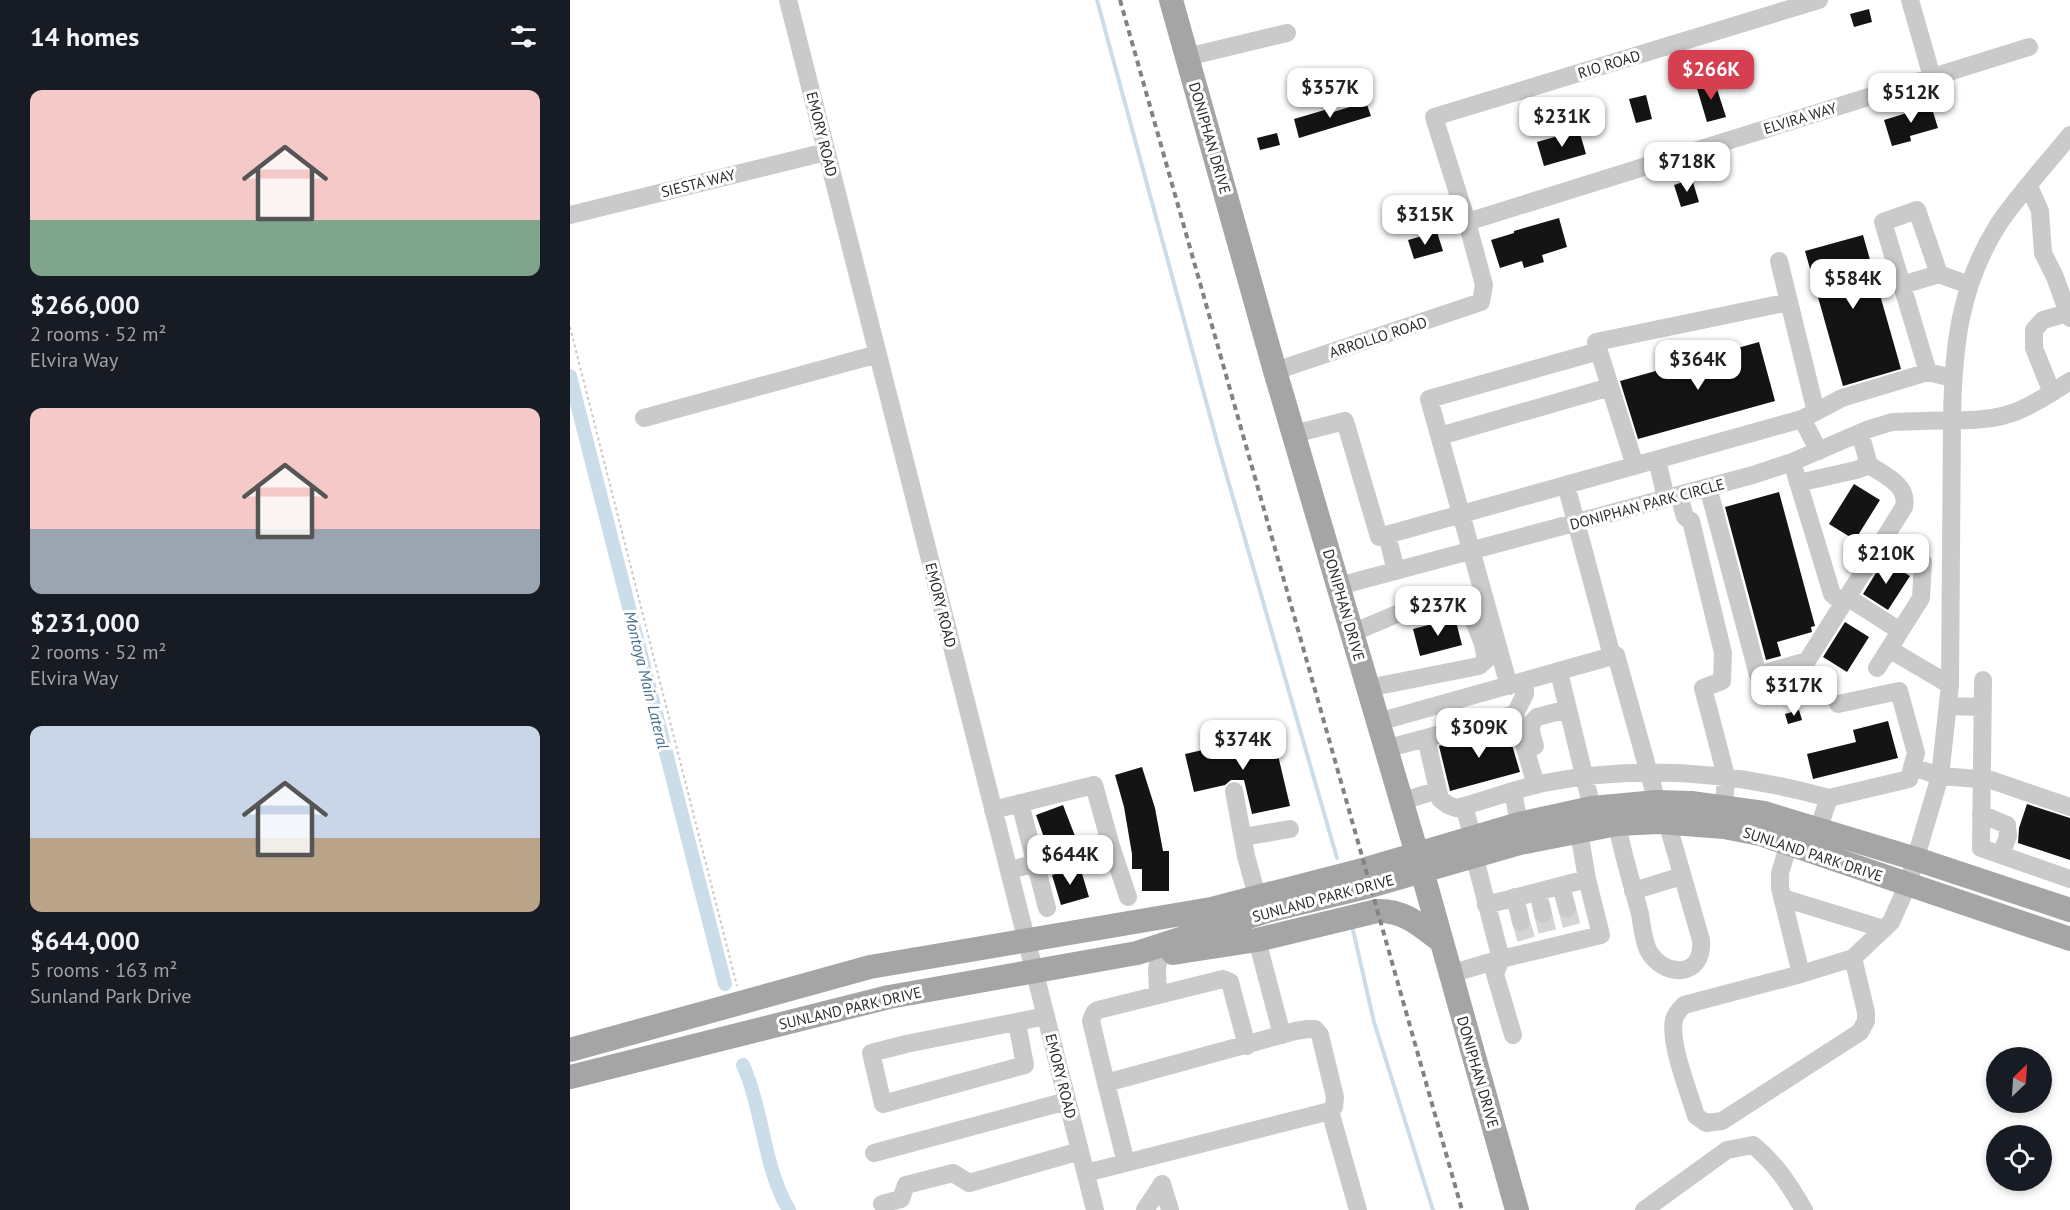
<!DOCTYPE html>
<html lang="en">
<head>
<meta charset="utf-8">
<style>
	:root { --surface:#171b24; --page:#20242c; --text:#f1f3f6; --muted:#9ea1a6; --accent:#d53f4f }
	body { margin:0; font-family:"PT Sans",sans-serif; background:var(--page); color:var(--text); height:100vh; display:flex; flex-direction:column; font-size:22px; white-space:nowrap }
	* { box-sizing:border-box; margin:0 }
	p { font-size:20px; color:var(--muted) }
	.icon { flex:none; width:33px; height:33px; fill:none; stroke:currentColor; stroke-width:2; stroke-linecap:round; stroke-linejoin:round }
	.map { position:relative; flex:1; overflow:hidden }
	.sheet { display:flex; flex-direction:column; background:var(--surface); width:570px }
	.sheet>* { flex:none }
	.needle { width:39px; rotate:25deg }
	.buttons { position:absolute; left:1416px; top:1047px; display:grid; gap:12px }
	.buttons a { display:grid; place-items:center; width:66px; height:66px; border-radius:50%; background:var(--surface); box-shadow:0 3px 9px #0003; font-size:30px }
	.price { position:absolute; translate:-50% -51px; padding:0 14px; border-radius:12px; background:#fff; color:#222; font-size:20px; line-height:39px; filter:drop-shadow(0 2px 3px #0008) }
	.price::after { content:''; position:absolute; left:50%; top:36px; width:18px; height:14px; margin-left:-9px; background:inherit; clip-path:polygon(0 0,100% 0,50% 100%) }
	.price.current { background:var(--accent); color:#fff }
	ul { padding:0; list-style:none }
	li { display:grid; align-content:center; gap:12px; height:318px; padding:0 30px }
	li span { display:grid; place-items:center; height:186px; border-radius:12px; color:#555 }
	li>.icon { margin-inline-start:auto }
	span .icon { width:108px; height:108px; fill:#fffc; stroke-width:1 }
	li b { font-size:26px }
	h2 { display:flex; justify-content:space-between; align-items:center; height:72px; padding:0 30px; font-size:26px }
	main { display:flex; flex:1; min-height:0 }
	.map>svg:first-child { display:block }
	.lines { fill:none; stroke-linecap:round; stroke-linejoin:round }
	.stream { stroke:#cadde8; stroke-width:4 }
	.canal { stroke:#cadde8; stroke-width:14 }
	.building { fill:#141414 }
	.minor-tunnel { stroke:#d5d5d5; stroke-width:18; stroke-dasharray:18 9; stroke-linecap:butt }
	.path { stroke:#cacaca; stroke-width:2; stroke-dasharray:3 3; stroke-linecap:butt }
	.minor { stroke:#cacaca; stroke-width:18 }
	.major { stroke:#a5a5a5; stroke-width:24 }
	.rail { stroke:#828282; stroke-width:4; stroke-dasharray:6 4.5; stroke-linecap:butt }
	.labels { text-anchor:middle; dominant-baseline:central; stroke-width:6; stroke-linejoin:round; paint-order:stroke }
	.street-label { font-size:15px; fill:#2d2d2d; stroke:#fff }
	.water-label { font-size:16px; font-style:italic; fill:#436f88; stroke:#fff }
</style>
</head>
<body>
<main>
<section class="sheet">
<h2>14 homes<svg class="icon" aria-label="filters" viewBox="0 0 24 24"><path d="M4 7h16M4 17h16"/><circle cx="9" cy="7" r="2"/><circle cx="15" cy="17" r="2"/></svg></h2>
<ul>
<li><span style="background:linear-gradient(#f6c9c9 70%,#7fa58c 0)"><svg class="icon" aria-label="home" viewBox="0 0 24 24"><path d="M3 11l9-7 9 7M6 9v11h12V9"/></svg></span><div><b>$266,000</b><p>2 rooms · 52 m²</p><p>Elvira Way</p></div></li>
<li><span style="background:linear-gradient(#f6c9c9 65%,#9aa5b1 0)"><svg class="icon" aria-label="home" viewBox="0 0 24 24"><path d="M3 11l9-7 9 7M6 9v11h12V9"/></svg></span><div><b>$231,000</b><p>2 rooms · 52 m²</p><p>Elvira Way</p></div></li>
<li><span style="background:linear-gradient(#c9d6e8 60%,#b9a48a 0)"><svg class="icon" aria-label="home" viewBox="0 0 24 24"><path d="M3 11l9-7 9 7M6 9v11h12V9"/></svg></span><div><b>$644,000</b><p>5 rooms · 163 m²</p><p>Sunland Park Drive</p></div></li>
</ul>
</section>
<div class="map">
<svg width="1500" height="1210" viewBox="0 0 1500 1210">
	<rect width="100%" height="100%" fill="#fff"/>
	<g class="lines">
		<path class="stream" d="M527 0 649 449 767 858
			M783 930 804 1022 863 1210"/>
		<path class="canal" d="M0 376 155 984
			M173 1065C193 1110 194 1169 219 1210"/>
	</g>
	<path class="building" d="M1299 9 1302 22 1284 27 1280 14Z
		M1144 80 1156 117 1137 122 1126 85Z
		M1076 95 1082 119 1066 123 1059 99Z
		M796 102 801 116 729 138 724 119 758 109 760 113Z
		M1360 102 1368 128 1340 136 1341 141 1322 146 1314 120 1340 112 1339 108Z
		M1009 130 1016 154 974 166 967 142Z
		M707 133 710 145 690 150 687 138Z
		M1122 179 1129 202 1111 207 1104 185Z
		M989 218 997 247 972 255 974 262 954 268 952 261 930 268 921 240 944 233V231Z
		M867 232 873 251 844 259 838 240Z
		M1293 235 1331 369 1273 386 1235 251Z
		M1189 342 1205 401 1068 439 1050 381Z
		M1284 484 1310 500 1285 540 1259 524Z
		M1209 492 1245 626 1241 627 1242 632 1207 642 1211 656 1196 660 1155 507Z
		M1314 560 1340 576 1318 610 1293 594Z
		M885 618 892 645 850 656 843 629Z
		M1275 622 1299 637 1277 672 1253 657Z
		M1229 710 1232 720 1218 724 1215 714Z
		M1318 721 1328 758 1243 779 1237 754 1286 742 1283 730Z
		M937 728 950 772 880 791 869 746Z
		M703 734 720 806 682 814 674 780H661L655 785 624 792 615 754Z
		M572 767 585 808 593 851H599V891H572V869H562V854L554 807 545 775Z
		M1457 804 1500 818V860L1448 843 1449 828Z
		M493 805 505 836 477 846 466 815Z
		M510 867 519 897 491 905 482 875Z"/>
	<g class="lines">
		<path class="minor-tunnel" d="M997 908 1003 931
			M973 914 979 938
			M951 922 958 945"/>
		<path class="path" d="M0 327 167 986"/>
		<path class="minor" d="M218 0 525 1210
			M1340 0 1362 77
			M617 57 717 33
			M1500 135C1477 164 1448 195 1428 225 1389 287 1383 349 1382 420 1438 422 1454 410 1500 381
			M1459 186 1470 211 1473 253 1485 277 1498 313
			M0 215 256 152
			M897 222 1459 47
			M1209 261 1246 412
			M1332 285 1369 274 1399 285
			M705 371 911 302 914 285 897 222 864 117 1249 0
			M1358 372 1313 222 1347 210 1369 274
			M1482 393 1464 348V330L1473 320 1498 313 1500 318
			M74 418 308 354
			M1232 419 1249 451
			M724 434 775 421 809 537 1232 419 1272 398 1358 372 1382 378
			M870 436 1040 387
			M1087 460 1096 498
			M1222 462 1262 594 1273 603
			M1065 466 1026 342 1219 302
			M1228 483 1286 470 1299 465 1290 433
			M996 485 1042 656
			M1138 487 1188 675 1237 661 1334 507C1339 485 1314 475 1299 465
			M1109 495 1115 517 1121 521 1153 653 1152 681 1133 688 1156 776 1154 807
			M817 535 826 571
			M769 586 1183 475 1222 462 1299 429 1322 422 1382 420 1380 685 1370 776 1338 884 1321 922 1283 958 1231 974 1210 888V873L1219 843
			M1277 597 1330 631
			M782 633 860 600 890 602 900 611 913 644 916 660 909 666 798 688
			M1319 649 1380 685
			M1307 668 1351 598 1353 562 1316 536
			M989 672 1022 808
			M1413 680 1411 848 1500 879
			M939 686 859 399 1029 351
			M1378 706 1412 707
			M945 714 955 694V681
			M808 722 1046 655 1087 802
			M856 738 870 799 878 805 886 808C915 801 944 789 974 783 1070 764 1165 772 1259 798
			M965 746C962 735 957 725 967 717L998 709
			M815 749 945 714 966 785
			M1342 767 1370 776 1421 780 1500 807
			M664 791 676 856 687 896
			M943 791 949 824
			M830 802 868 790
			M450 803 477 908
			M894 806 903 838
			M423 810 524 785 541 846
			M1411 814 1437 825 1438 836 1431 855
			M1047 824C1053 856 1062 883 1070 914 1072 925 1073 939 1078 950 1093 978 1134 979 1131 940L1097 822
			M1248 830 1259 798 1339 779 1346 753 1329 691 1268 704
			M673 837 720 829
			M904 855 931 959 1031 935 1017 879 1009 832
			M439 870 541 846 558 897
			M991 886 997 908
			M1063 891 1112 876
			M968 892 973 914
			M945 897 951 922
			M1213 898 1314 929
			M916 905 1017 879
			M687 940 712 1035
			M931 959 925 974 943 1035
			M880 974 931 959
			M1231 974 1114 1005C1110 1009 1105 1014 1104 1020 1099 1043 1119 1092 1126 1116L1136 1123 1152 1121 1290 1032 1296 1021V1012L1283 958
			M588 994 587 969 591 945
			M447 1023 455 1065 313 1104 301 1053 336 1044 476 1016
			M536 1083 521 1021 524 1013 528 1010 653 979 660 982 677 1046
			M760 1111 788 1210
			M304 1153 497 1101
			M516 1173 760 1111 764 1107 765 1097 750 1035 745 1029H738L725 1031 536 1083 556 1163
			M312 1204 331 1199 336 1185 383 1173 399 1183 510 1151
			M575 1210 592 1184 600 1210
			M1074 1210 1157 1150 1183 1145C1206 1164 1219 1184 1234 1210"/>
		<path class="major" d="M601 0 705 371 852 871 947 1210
			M603 953 687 940 807 911C835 910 851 926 872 942
			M0 1050 300 967 641 909 796 869 949 824 1022 808 1087 802 1121 803 1194 813 1346 859 1500 910
			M0 1077 319 997 567 953 697 911 800 886 950 843 1047 824 1089 822 1154 827 1190 834 1500 939"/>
		<path class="rail" d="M550 0 892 1210"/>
	</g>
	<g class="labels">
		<g class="street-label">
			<text transform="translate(1039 64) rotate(-17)">RIO ROAD</text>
			<text transform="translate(1230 118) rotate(-17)">ELVIRA WAY</text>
			<text transform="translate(252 134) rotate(76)">EMORY ROAD</text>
			<text transform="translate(640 138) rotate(74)">DONIPHAN DRIVE</text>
			<text transform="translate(128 183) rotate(-14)">SIESTA WAY</text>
			<text transform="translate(808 337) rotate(-18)">ARROLLO ROAD</text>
			<text transform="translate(1077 504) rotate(-15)">DONIPHAN PARK CIRCLE</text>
			<text transform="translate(371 605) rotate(76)">EMORY ROAD</text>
			<text transform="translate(774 605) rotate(74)">DONIPHAN DRIVE</text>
			<text transform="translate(1243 854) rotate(18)">SUNLAND PARK DRIVE</text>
			<text transform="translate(753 898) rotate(-15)">SUNLAND PARK DRIVE</text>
			<text transform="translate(280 1008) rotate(-13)">SUNLAND PARK DRIVE</text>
			<text transform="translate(908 1072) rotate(74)">DONIPHAN DRIVE</text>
			<text transform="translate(491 1076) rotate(76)">EMORY ROAD</text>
		</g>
		<g class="water-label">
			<text transform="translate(77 680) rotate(76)">Montoya Main Lateral</text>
		</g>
	</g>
</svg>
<div class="buttons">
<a><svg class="needle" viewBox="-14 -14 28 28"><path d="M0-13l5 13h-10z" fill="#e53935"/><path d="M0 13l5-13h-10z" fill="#9ea1a6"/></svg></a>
<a><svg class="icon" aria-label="locate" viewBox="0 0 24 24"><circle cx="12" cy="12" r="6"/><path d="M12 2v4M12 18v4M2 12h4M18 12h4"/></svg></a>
</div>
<b class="price current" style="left:1141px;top:101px">$266K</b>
<b class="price" style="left:760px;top:119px">$357K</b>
<b class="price" style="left:1341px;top:124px">$512K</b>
<b class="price" style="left:992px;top:148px">$231K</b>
<b class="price" style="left:1117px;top:193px">$718K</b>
<b class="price" style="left:855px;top:246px">$315K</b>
<b class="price" style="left:1283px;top:310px">$584K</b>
<b class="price" style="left:1128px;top:391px">$364K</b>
<b class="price" style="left:1316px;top:585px">$210K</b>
<b class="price" style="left:868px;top:637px">$237K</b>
<b class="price" style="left:1224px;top:717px">$317K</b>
<b class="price" style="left:909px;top:759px">$309K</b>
<b class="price" style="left:673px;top:771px">$374K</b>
<b class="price" style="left:500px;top:886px">$644K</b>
</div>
</main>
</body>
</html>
